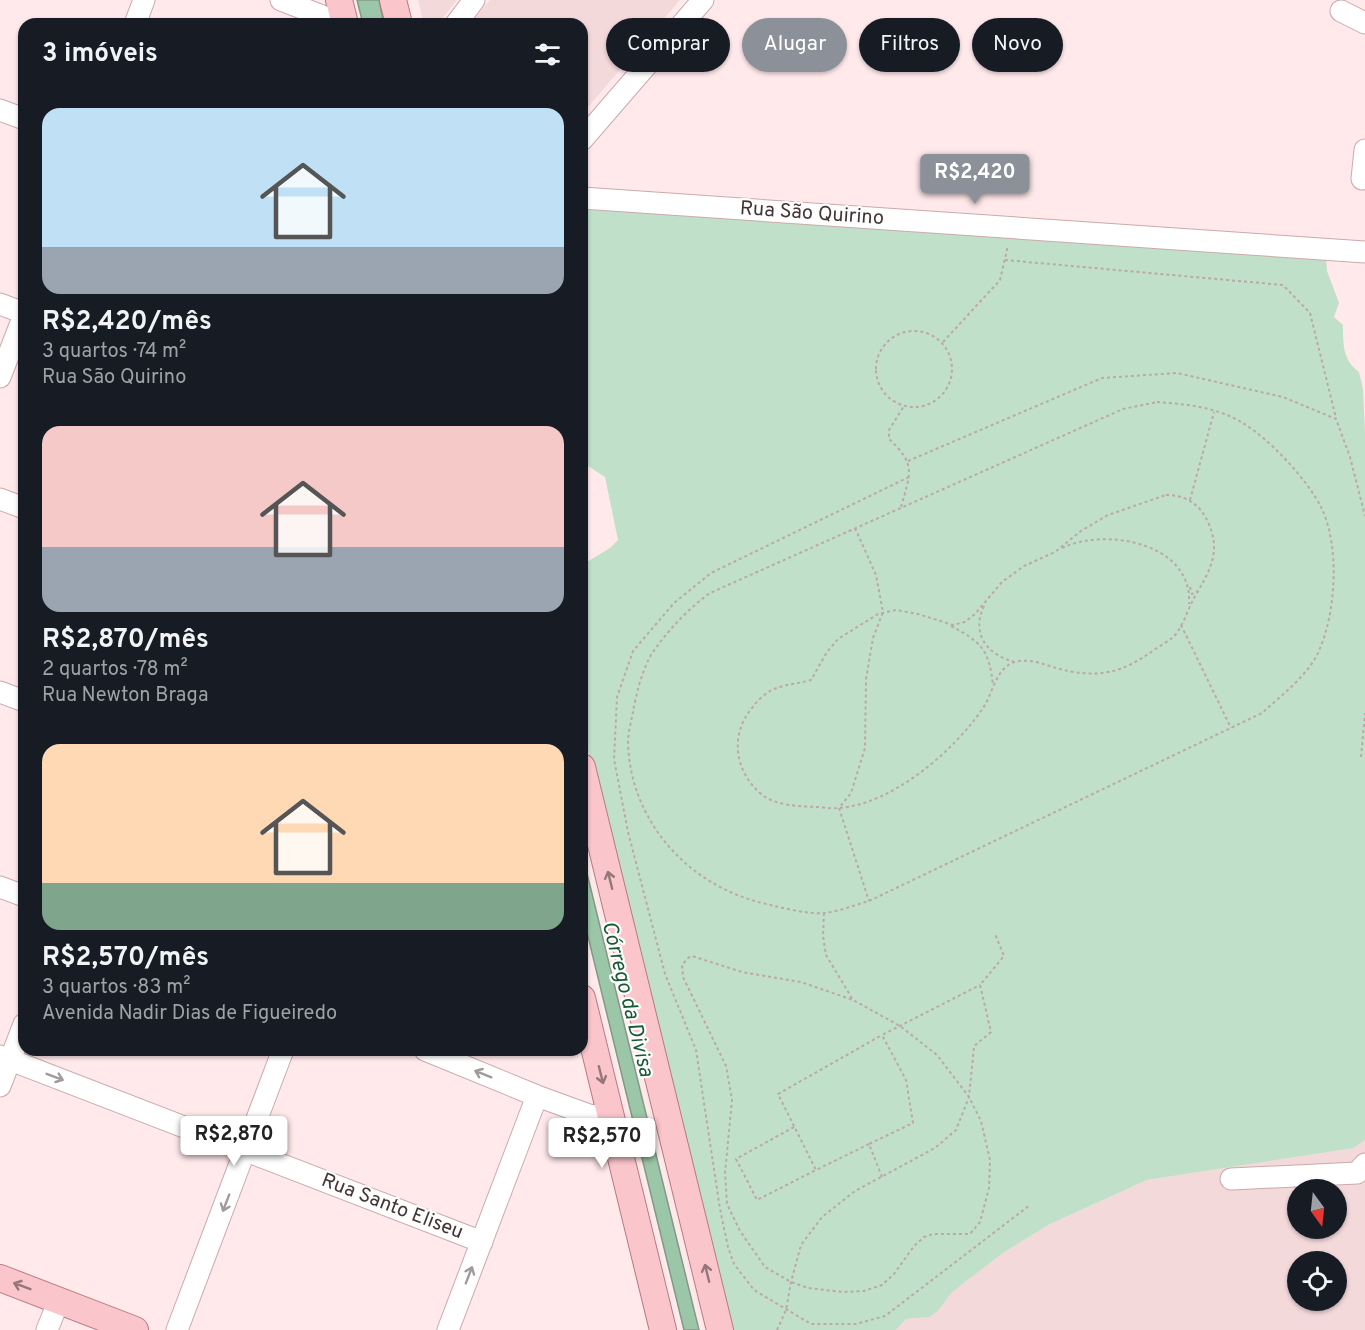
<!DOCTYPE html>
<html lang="pt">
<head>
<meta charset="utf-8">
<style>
	:root { --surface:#171b24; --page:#20242c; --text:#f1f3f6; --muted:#9ea1a6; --accent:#8c9099 }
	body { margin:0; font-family:Overpass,sans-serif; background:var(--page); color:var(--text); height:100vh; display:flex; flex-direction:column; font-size:22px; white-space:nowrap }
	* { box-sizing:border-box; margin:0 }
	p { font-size:20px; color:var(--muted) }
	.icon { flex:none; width:33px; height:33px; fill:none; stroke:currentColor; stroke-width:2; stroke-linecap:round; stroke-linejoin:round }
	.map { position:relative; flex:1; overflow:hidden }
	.details { position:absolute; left:18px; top:18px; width:570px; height:1038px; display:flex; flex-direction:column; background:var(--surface); border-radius:18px; box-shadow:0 2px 4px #0004 }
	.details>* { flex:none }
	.hud { position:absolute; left:606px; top:18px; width:570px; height:54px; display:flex; gap:12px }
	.needle { width:39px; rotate:165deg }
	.fabs { position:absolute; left:1287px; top:1179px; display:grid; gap:12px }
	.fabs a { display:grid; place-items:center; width:60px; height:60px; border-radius:50%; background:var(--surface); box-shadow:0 2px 4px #0004; font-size:30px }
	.price { position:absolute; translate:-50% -51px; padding:0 14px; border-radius:6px; background:#fff; color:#222; font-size:20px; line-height:39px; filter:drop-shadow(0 2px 3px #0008) }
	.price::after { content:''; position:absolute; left:50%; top:36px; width:18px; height:14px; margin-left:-9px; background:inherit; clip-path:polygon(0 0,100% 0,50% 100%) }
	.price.active { background:var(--accent); color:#fff }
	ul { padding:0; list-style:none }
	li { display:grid; align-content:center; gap:12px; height:318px; padding:0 24px }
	li span { display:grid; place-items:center; height:186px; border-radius:18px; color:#555 }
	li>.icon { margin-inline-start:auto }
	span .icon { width:108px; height:108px; fill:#fffc; stroke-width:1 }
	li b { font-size:26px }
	h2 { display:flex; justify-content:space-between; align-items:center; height:72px; padding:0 24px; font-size:26px }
	.chip { padding:0 21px; border-radius:27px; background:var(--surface); box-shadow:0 2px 4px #0004; font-size:21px; line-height:54px }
	.chip.active { background:var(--accent); color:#fff }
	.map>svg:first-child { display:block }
	.built { fill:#f4d9db; fill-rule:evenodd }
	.green { fill:#c1e0c9 }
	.water { fill:#9cc6a8; stroke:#819a86; stroke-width:1.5 }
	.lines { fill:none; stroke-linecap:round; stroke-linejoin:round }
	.minor-casing { stroke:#cbaaac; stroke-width:23 }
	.major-casing { stroke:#b77a80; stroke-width:28 }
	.path { stroke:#bba8aa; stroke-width:2; stroke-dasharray:3 3; stroke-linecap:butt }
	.minor { stroke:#fff; stroke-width:21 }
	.major { stroke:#fac5cb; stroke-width:26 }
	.oneway { stroke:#957679 }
	.oneway2 { stroke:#a19a9a }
	.labels { text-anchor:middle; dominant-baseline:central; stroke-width:4.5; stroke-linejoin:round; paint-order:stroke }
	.street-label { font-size:20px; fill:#433536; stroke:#fdfdfd }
	.water-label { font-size:21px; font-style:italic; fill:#165932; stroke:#fdfdfd }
</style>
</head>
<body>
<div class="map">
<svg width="1365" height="1330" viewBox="0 0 1365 1330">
	<rect width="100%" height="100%" fill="#ffe9eb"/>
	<path class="built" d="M418 0H457L438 24H424Z
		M490 0H680L582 114V24H470Z
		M1365 1140V1330H896L906 1319 929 1317 937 1312 951 1292 1003 1253 1050 1224 1147 1180 1354 1148ZM1298 1190H1336V1228H1298ZM1298 1262H1336V1300H1298Z"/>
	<path class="green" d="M582 205 1326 257 1327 271 1339 303 1334 317 1343 325C1343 345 1343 360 1359 372L1363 389 1365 432V1140L1354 1148 1147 1180 1050 1224 1003 1253 952 1292 937 1312 929 1317 906 1319 896 1330H730L582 726V565L610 548 618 540 605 477 582 462Z"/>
	<path class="water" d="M357 0H379L384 24H363Z
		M582 853 699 1330H684L582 912Z"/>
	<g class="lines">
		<g class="minor-casing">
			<path id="minor" d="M281 0 343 24
				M1341 11 1365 23
				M135 24 144 0
				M456 24 474 0
				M0 110 24 119
				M582 140 703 0
				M1362 179 1365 150
				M582 198 1365 252
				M0 304 24 313
				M0 377 24 315
				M0 499 24 508
				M0 692 24 701
				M0 887 24 896
				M425 1050 537 1096 592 1116 610 1113
				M0 1056 482 1242
				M0 1086 24 1024
				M1231 1179 1357 1173 1365 1164
				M47 1330 59 1300
				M177 1330 283 1050
				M448 1330 537 1096"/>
		</g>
		<g class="major-casing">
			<path id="major" d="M339 0 345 24
				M393 0 399 24
				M582 767 720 1330
				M582 998 663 1330
				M0 1278 135 1330"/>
		</g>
		<path class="path" d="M1005 260 1283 285 1310 313 1336 418
			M876 369a38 38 0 1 1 76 0a38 38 0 1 1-76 0Z
			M943 342 1000 280 1008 245
			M1157 402C1185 404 1216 407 1241 422 1269 438 1308 480 1322 509 1340 548 1336 614 1318 653 1307 676 1281 696 1262 713L869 901C855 905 840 911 825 913 808 915 775 906 758 902 685 882 631 820 628 744 628 734 631 722 633 712 636 694 643 667 653 652 669 629 688 609 710 593L1123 409Z
			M908 461 1102 378 1177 373 1283 397 1336 419 1350 457 1365 516
			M909 477 711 573 674 603 633 651 617 697 614 759 628 832 665 974 696 1050 720 1209 728 1247 734 1264 754 1290 811 1324H856L885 1316 1030 1205
			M1166 495C1185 495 1200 504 1208 522 1222 553 1209 572 1194 598 1188 609 1184 623 1176 634 1170 641 1161 645 1154 650 1121 674 1096 679 1056 668 1043 664 1026 657 1012 663 995 671 993 693 983 708 955 750 892 805 838 808 831 809 823 807 816 807 797 806 775 806 760 793 734 770 730 734 752 708 757 701 764 694 772 690 784 684 798 684 811 680L827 652 838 639 878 614 896 610 918 614 953 625 965 622 975 614 1002 582 1024 566 1055 552 1081 531 1108 515Z
			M1190 500 1214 412
			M901 507C910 474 917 465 889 439V430L904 406
			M855 528 876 575 883 612 873 638 866 679 865 748 851 793 839 808 869 901
			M1062 548C1106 527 1193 543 1189 604
			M1190 587 1192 594 1197 591
			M984 606C971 633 986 654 1014 662
			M1181 625 1231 728
			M951 626C981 642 989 649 993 685
			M1361 757 1365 713
			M824 913 823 936 826 955 853 1000 900 1026 937 1055 969 1097 981 1121 990 1160 989 1188 980 1222 970 1234H933L924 1237 914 1246 894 1274 882 1285 864 1291 843 1292 808 1288 791 1282 765 1267 740 1231 727 1204 725 1173 732 1100 726 1066 683 977 682 965 688 958 692 956 742 972 801 982 853 1000
			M794 1127 736 1159 757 1200 816 1170
			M869 1144 816 1170 778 1094 882 1035
			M882 1177 869 1144 913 1123 906 1080 882 1035 980 985
			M777 1330 786 1310 791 1282 801 1245 822 1217 855 1191 935 1148 956 1130 969 1097 974 1046 991 1032 980 985 1004 956 995 934"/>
		<use href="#minor" class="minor"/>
		<use href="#major" class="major"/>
	</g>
	<defs><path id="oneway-shaft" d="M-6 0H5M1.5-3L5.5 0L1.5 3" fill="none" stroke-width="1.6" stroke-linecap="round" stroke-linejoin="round" transform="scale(1.5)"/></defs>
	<g class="oneway">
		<use href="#oneway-shaft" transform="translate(610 880) rotate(-104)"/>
		<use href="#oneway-shaft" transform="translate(601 1075) rotate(76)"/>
		<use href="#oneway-shaft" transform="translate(707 1273) rotate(-104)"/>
		<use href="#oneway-shaft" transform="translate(22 1286) rotate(-159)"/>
	</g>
	<g class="oneway2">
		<use href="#oneway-shaft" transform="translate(483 1074) rotate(-158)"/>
		<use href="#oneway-shaft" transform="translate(55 1077) rotate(21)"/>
		<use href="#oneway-shaft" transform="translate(226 1203) rotate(111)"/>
		<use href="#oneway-shaft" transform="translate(469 1275) rotate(-69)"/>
	</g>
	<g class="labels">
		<g class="street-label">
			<text transform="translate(812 214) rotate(4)">Rua São Quirino</text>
			<text transform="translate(392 1207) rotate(21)">Rua Santo Eliseu</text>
		</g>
		<g class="water-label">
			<text transform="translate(627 999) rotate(76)">Córrego da Divisa</text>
		</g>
	</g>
</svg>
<div class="fabs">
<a><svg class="needle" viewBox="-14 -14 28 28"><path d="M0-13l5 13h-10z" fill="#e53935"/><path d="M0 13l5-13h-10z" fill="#9ea1a6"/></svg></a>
<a><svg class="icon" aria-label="locate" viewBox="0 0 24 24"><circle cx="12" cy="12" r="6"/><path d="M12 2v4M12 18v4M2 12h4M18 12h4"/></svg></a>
</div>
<b class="price active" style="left:975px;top:205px">R$2,420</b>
<b class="price" style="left:234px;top:1167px">R$2,870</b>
<b class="price" style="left:602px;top:1169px">R$2,570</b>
<div class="hud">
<a class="chip">Comprar</a>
<a class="chip active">Alugar</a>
<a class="chip">Filtros</a>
<a class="chip">Novo</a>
</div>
<section class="details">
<h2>3 imóveis<svg class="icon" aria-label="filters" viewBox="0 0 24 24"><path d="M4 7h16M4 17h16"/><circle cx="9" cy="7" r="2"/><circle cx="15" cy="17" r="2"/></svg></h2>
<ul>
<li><span style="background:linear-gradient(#bfe0f5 75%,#9aa5b1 0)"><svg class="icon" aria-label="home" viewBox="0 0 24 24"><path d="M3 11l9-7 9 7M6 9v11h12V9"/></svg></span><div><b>R$2,420/mês</b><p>3 quartos · 74 m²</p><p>Rua São Quirino</p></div></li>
<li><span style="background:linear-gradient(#f6c9c9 65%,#9aa5b1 0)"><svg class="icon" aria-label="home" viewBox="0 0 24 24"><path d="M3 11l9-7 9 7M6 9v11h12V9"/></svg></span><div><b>R$2,870/mês</b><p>2 quartos · 78 m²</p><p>Rua Newton Braga</p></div></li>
<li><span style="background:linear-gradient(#ffd9b3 75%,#7fa58c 0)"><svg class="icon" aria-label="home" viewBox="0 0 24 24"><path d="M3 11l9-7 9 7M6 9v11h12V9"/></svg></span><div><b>R$2,570/mês</b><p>3 quartos · 83 m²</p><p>Avenida Nadir Dias de Figueiredo</p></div></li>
</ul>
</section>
</div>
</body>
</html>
